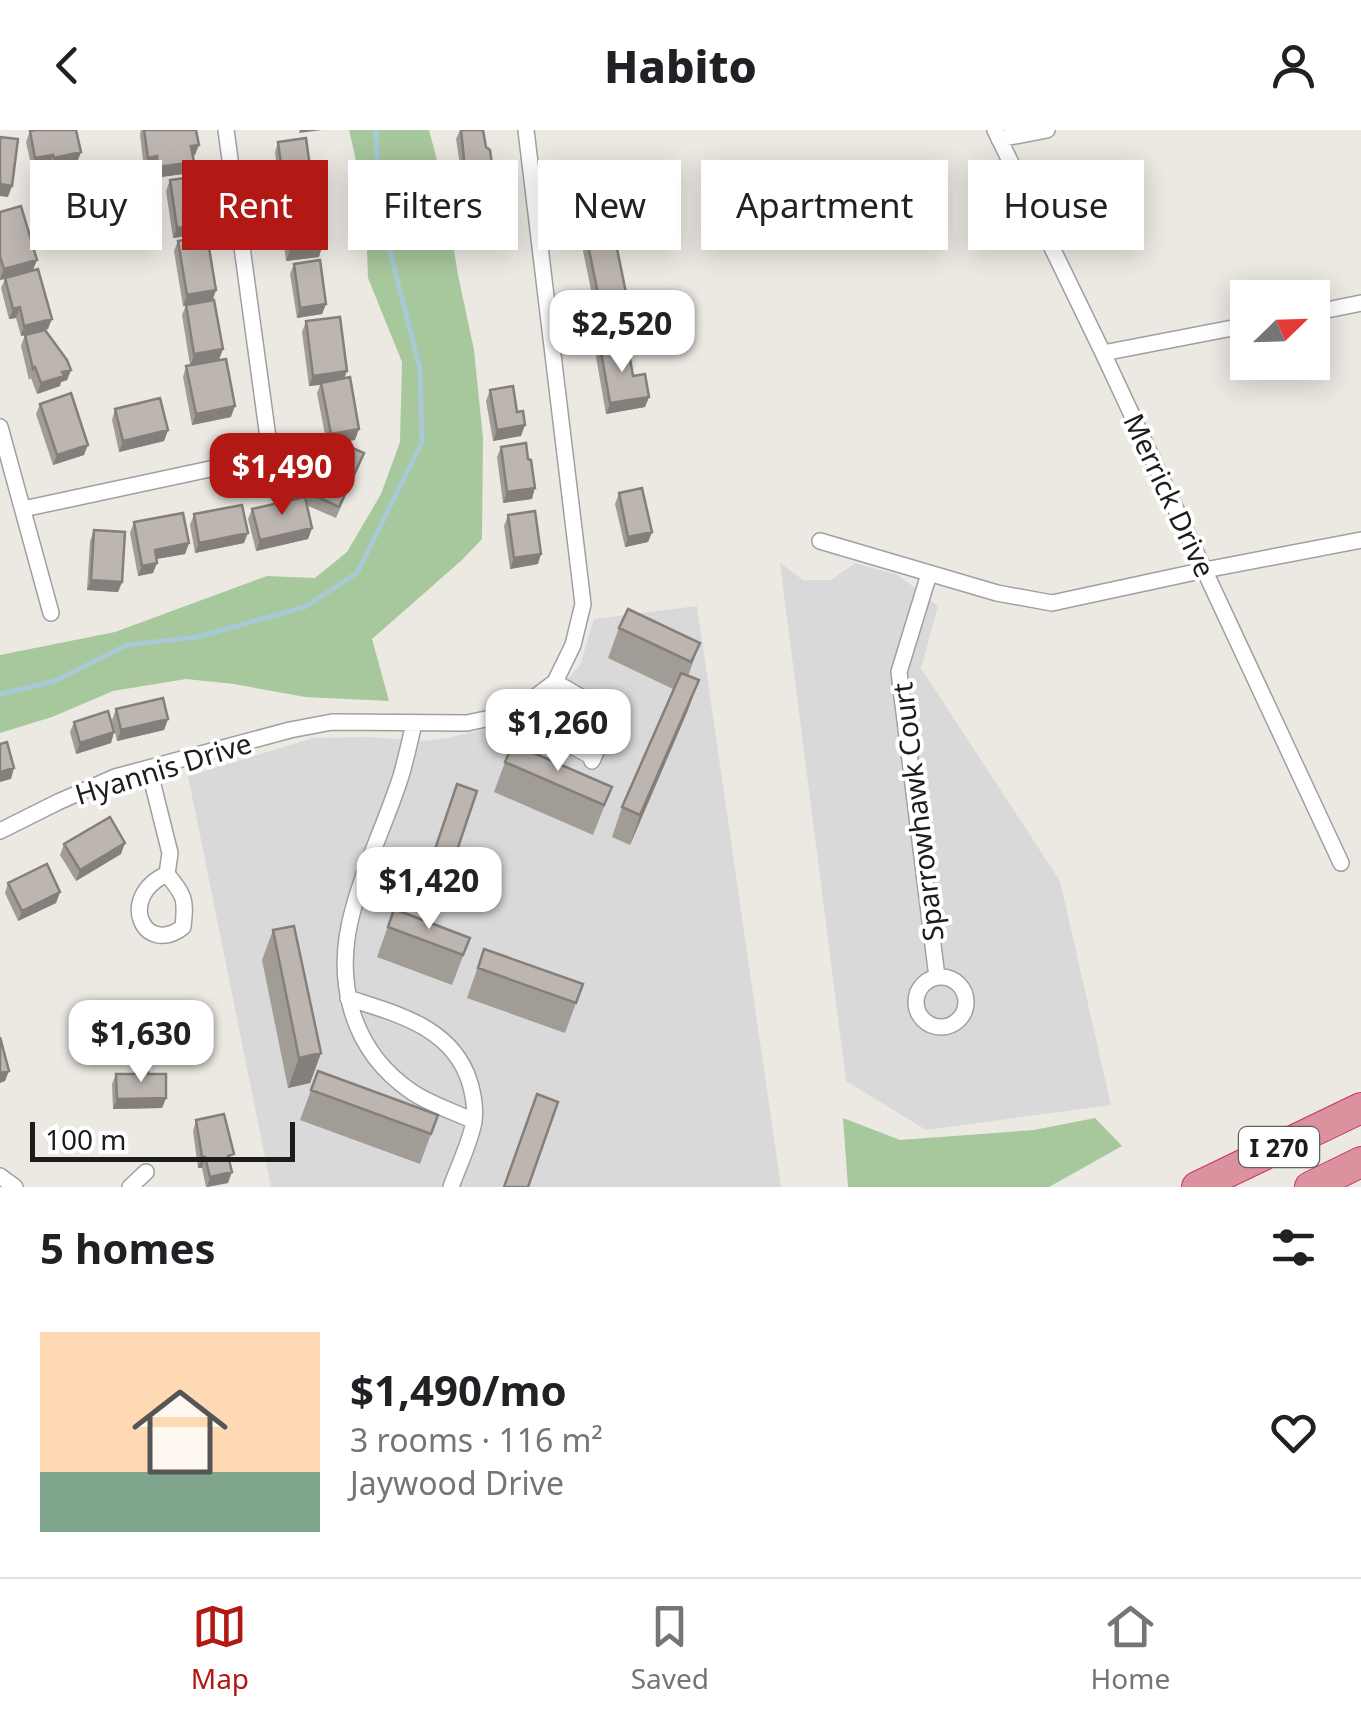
<!DOCTYPE html>
<html lang="en">
<head>
<meta charset="utf-8">
<style>
	:root { --surface:#fff; --page:#f6f6f6; --text:#202124; --muted:#757577; --line:#e0e0e0; --accent:#b21915 }
	body { margin:0; font-family:"Noto Sans",sans-serif; background:var(--page); color:var(--text); height:100vh; display:flex; flex-direction:column; font-size:38px; white-space:nowrap }
	* { box-sizing:border-box; margin:0 }
	p { font-size:32px; color:var(--muted) }
	.icon { flex:none; width:55px; height:55px; fill:none; stroke:currentColor; stroke-width:2; stroke-linecap:round; stroke-linejoin:round }
	.map { position:relative; height:1057px; overflow:hidden }
	.sheet { display:flex; flex-direction:column; background:var(--surface); flex:1 }
	.sheet>* { flex:none }
	.hud { position:absolute; left:30px; top:30px; width:1302px; height:90px; display:flex; gap:20px }
	.needle { width:65px; rotate:67deg }
	.buttons { position:absolute; left:1230px; top:150px; display:grid; gap:20px }
	.buttons a { display:grid; place-items:center; width:100px; height:100px; border-radius:0px; background:var(--surface); box-shadow:0 5px 25px #0003; font-size:50px }
	.scale { position:absolute; left:30px; bottom:25px; width:265px; box-sizing:border-box; padding-left:10px; border:5px solid #1c1c1c; border-top:0; font-size:28px; line-height:35px; white-space:nowrap; color:#1c1c1c; -webkit-text-stroke:8px #fff; paint-order:stroke }
	.price { position:absolute; translate:-50% -85px; padding:0 22px; border-radius:20px; background:#fff; color:#222; font-size:32px; line-height:65px; filter:drop-shadow(0 2px 5px #0008) }
	.price::after { content:''; position:absolute; left:50%; top:60px; width:30px; height:22px; margin-left:-15px; background:inherit; clip-path:polygon(0 0,100% 0,50% 100%) }
	.price.on { background:var(--accent); color:#fff }
	ul { padding:0; list-style:none }
	li { display:flex; align-items:center; gap:30px; height:250px; padding:0 40px }
	li span { display:grid; place-items:center; flex:none; width:280px; height:200px; border-radius:0px; color:#555 }
	li>.icon { margin-inline-start:auto }
	span .icon { width:120px; height:120px; fill:#fffc; stroke-width:1 }
	li b { font-size:42px }
	h2 { display:flex; justify-content:space-between; align-items:center; height:120px; padding:0 40px; font-size:42px }
	.tag { padding:0 35px; border-radius:0px; background:var(--surface); box-shadow:0 5px 25px #0003; font-size:35px; line-height:90px }
	.tag.on { background:var(--accent); color:#fff }
	header { display:flex; justify-content:space-between; align-items:center; height:130px; padding:0 40px; background:var(--surface); font-size:45px; font-weight:800 }
	.dock { display:flex; justify-content:space-around; align-items:center; height:140px; border-top:2px solid var(--line); background:var(--surface); font-size:28px; color:var(--muted) }
	.dock a { display:grid; justify-items:center; gap:5px }
	.dock .on { color:var(--accent) }
	.map>svg:first-child { display:block }
	.residential { fill:#dad9d9 }
	.forest { fill:#a7c79c }
	.lines { fill:none; stroke-linecap:round; stroke-linejoin:round }
	.stream { stroke:#a7cad5; stroke-width:5 }
	.service-casing { stroke:#a0a0a0; stroke-width:10 }
	.minor-casing { stroke:#a0a0a0; stroke-width:18 }
	.motorway-casing { stroke:#c33663; stroke-width:32 }
	.service { stroke:#fff; stroke-width:8 }
	.minor { stroke:#fff; stroke-width:15 }
	.motorway { stroke:#dc929e; stroke-width:30 }
	.wall { fill:#a29c97 }
	.shaded-wall { fill:#847f7b }
	.building { fill:#bcb5b0; stroke:#847f7b; stroke-width:2.5 }
	.labels { text-anchor:middle; dominant-baseline:central; stroke-width:8; stroke-linejoin:round; paint-order:stroke }
	.shield { fill:#fff; stroke:#606060; stroke-width:2.5 }
	.shield-label { font-size:25px; font-weight:bold; fill:#1c1c1c }
	.street-label { font-size:28px; fill:#1c1c1c; stroke:#fff }
</style>
</head>
<body>
<header><svg class="icon" aria-label="back" viewBox="0 0 24 24"><path d="M15 5l-7 7 7 7"/></svg>Habito<svg class="icon" aria-label="person" viewBox="0 0 24 24"><circle cx="12" cy="8" r="4"/><path d="M4 21q1-7 8-7t8 7"/></svg></header>
<div class="map">
<svg width="1361" height="1057" viewBox="0 0 1361 1057">
	<rect width="100%" height="100%" fill="#ece9e3"/>
	<path class="residential" d="M780 433 803 450H831L855 433 898 445 938 476 921 538 1060 751 1111 975 926 1000 846 951Z
		M697 476 781 1057H271L188 646 313 608 369 607 425 611 448 608 507 594 550 569 580 535 594 489Z"/>
	<path class="forest" d="M349 0H429L443 53 458 145 474 220 483 308 482 409 462 430 372 509 389 571 305 567 234 554 186 549 113 561 52 587 0 603V525L115 502 267 446 315 448 347 422 381 364 400 312 402 232 368 148 365 70Z
		M843 988 900 1010 1034 1000 1095 988 1122 1016 1049 1057H848Z"/>
	<g class="lines">
		<path class="stream" d="M0 564 55 551 127 515 197 507 305 477 357 443 422 312 420 238 379 79 376 0"/>
		<g class="service-casing">
			<path id="service" d="M517 577 527 596 592 631"/>
		</g>
		<g class="minor-casing">
			<path id="minor" d="M995 0 1103 223 1341 733
				M999 9 1047 0
				M1312 183 1361 173
				M1103 223 1248 195
				M0 297 51 483
				M23 379 238 333 269 315 226 0
				M820 411 997 463 1052 473 1205 440 1361 410
				M929 444 899 542 937 847
				M555 552 612 585 592 631
				M414 593C410 611 406 629 401 646 387 690 366 732 354 776 333 847 349 919 412 962 430 974 454 982 474 991
				M149 639 170 723 167 744C116 767 144 827 183 797 186 768 185 767 167 744
				M0 701 58 672 115 647 290 600 332 592 467 593 495 587 527 573 555 552 573 515 583 474 526 0
				M916 872a25 25 0 1 1 50 0a25 25 0 1 1-50 0Z
				M348 868C397 884 453 897 470 953 473 964 476 978 474 991 471 1011 458 1037 451 1057
				M0 1046 15 1057
				M130 1057 146 1042"/>
		</g>
		<g class="motorway-casing">
			<path id="motorway" d="M1197 1057 1361 978
				M1310 1057 1361 1032"/>
		</g>
		<use href="#service" class="service"/>
		<use href="#minor" class="minor"/>
		<use href="#motorway" class="motorway"/>
	</g>
	<path class="wall" d="M141 0H196L195 25 193 26 194 32 190 43 154 48 153 37 144 38 140 5Z
		M460 0 486 17 488 45 462 48 456 9Z
		M30 1 77 33 50 38 49 36 32 39 26 12Z
		M278 12 308 63 280 66 275 22Z
		M170 50 203 104 173 108 166 61Z
		M468 63 490 105 468 107 464 74Z
		M284 73 322 116 319 127 286 131 280 84Z
		M0 82 33 140 48 199 21 206 16 188 9 189 1 158 5 149 0 150Z
		M587 110 626 163 622 174 595 179 583 121Z
		M178 111 216 160 213 170H214L190 235 182 185 186 175 183 176 174 121Z
		M294 134 326 174 322 184 297 188 290 144Z
		M306 191 344 248 355 310 340 312 364 323 336 388 306 375 312 398 308 409 256 421 248 389 252 379 306 371 331 314 327 315 317 263 320 255 309 256 302 202Z
		M25 205 71 240 67 250 61 252 60 256 37 264 31 248 29 250 21 216Z
		M600 216 633 246 649 267 645 277 606 284 596 227Z
		M186 236 231 287 192 295 183 247Z
		M490 260 517 282 521 306 493 311 486 271Z
		M40 274 84 325 53 335 36 284Z
		M115 279 168 300 164 311 119 322 112 290Z
		M501 317 532 369 503 373 497 327Z
		M619 363 652 402 648 412 625 417 615 374Z
		M194 384 244 413 195 423 190 395Z
		M508 385 538 434 510 439 504 396Z
		M134 392 189 413 185 424 156 429 153 443 138 446 130 403Z
		M94 400 122 452 118 462 87 460 90 411Z
		M619 498 700 513 688 546V580L630 715 612 707 622 677 673 559 608 528Z
		M116 579 168 589 164 600 117 611 112 590Z
		M74 592 114 602 111 613 76 624 70 602Z
		M505 632 612 657 593 705 494 662Z
		M457 654 446 753 435 783 415 776Z
		M64 714 121 724 76 751 60 725Z
		M8 753 60 762 56 773 18 791 5 763Z
		M394 779 470 808 452 855 377 827Z
		M273 800 321 923 310 953 288 958 262 830Z
		M484 819 583 854 565 903 467 868Z
		M135 938 148 944 166 968 162 978 113 979 112 954 116 944H134Z
		M318 941 438 985 420 1034 300 990Z
		M196 990 230 1035 228 1053 206 1057 202 1038H198L193 1001Z"/>
	<path class="shaded-wall" d="M300 0H322L299 3Z
		M199 15 195 25 187 26 191 16Z
		M81 22 77 33 50 38 54 28Z
		M53 25 49 36 32 39 35 28Z
		M157 26 153 37 144 38 148 28Z
		M194 32 190 43 154 48 158 37Z
		M492 35 488 45 462 48 465 38Z
		M312 52 308 63 280 66 284 56Z
		M0 54 12 56 8 67 0 66Z
		M207 93 203 104 173 108 177 98Z
		M494 94 490 105 468 107 472 97Z
		M322 116 319 127 286 131 290 120Z
		M37 130 33 140 0 150 4 139Z
		M216 160 212 171 183 176 187 165Z
		M626 163 622 174 595 179 599 169Z
		M326 174 322 184 297 188 300 178Z
		M20 177 16 188 9 189 13 179Z
		M52 189 48 199 21 206 24 196Z
		M223 219 219 230 190 235 194 224Z
		M71 240 67 250 61 252 60 256 37 264 41 253Z
		M347 241 343 252 309 256 313 246Z
		M649 267 645 277 606 284 610 273Z
		M235 276 231 287 192 295 196 284Z
		M525 295 521 306 493 311 497 300Z
		M359 299 355 310 327 315 331 304Z
		M168 300 164 311 119 322 123 311Z
		M88 315 84 325 53 335 57 325Z
		M535 358 532 369 503 373 507 362Z
		M312 398 308 409 256 421 260 410Z
		M652 402 648 412 625 417 628 407Z
		M248 403 244 413 195 423 199 413Z
		M189 413 185 424 151 430 155 420Z
		M541 424 538 434 510 439 514 428Z
		M157 433 153 443 138 446 142 436Z
		M91 450 122 452 118 462 87 460Z
		M699 550 688 580 630 715 640 685Z
		M168 589 164 600 117 611 121 600Z
		M114 602 111 613 76 624 80 613Z
		M14 638 11 649 0 652V642Z
		M125 713 121 724 76 751 80 740Z
		M60 762 56 773 18 791 22 781Z
		M321 923 310 953 288 958 299 928Z
		M9 941 5 951 0 953V943Z
		M166 968 162 978 113 979 117 969Z
		M202 1027H205L202 1038H198Z
		M232 1042 228 1053 207 1057 210 1047Z"/>
	<path class="building" d="M36 0H76L81 22 54 28 53 25 35 28 30 1Z
		M144 0H196L199 15 191 16 194 32 158 37 157 26 148 28Z
		M461 0H483L486 17 490 20 492 35 465 38Z
		M0 7 18 9 12 56 0 54Z
		M306 8 312 52 284 56 278 12Z
		M200 46 207 93 177 98 170 50Z
		M490 60 494 94 472 97 468 63Z
		M316 69 322 116 290 120 284 73Z
		M21 76 37 130 4 139 0 127V82Z
		M614 104 626 163 599 169 587 110Z
		M207 106 216 160 187 165 178 111Z
		M320 130 326 174 300 178 294 134Z
		M38 139 52 189 24 196 20 177 13 179 5 148Z
		M214 170 223 219 194 224 186 175Z
		M340 187 347 241 313 246 306 191Z
		M45 200 67 230 71 240 62 242 64 246 41 253 35 237 33 239 25 205Z
		M627 212 633 246 645 244 649 267 610 273 600 216Z
		M226 229 235 276 196 284 186 236Z
		M350 247 359 299 331 304 321 253Z
		M513 256 517 282 523 281 525 295 497 300 490 260Z
		M71 263 88 315 57 325 40 274Z
		M160 268 168 300 123 311 115 279Z
		M333 309 364 323 339 377 309 363Z
		M526 313 528 329 531 330 535 358 507 362 501 317Z
		M642 358 652 402 628 407 619 363Z
		M305 367 312 398 260 410 252 379Z
		M242 375 248 403 199 413 194 384Z
		M535 381 541 424 514 428 508 385Z
		M183 383 189 413 155 420 157 433 142 436 134 392Z
		M94 400 125 402 122 452 91 450Z
		M628 479 700 513 691 532 619 498Z
		M681 543 699 550 640 685 622 677Z
		M163 568 168 589 121 600 116 579Z
		M108 581 114 602 80 613 74 592Z
		M7 612 14 638 0 642V614Z
		M513 614 612 657 604 675 505 632Z
		M457 654 477 661 446 753 426 746Z
		M110 687 125 713 80 740 64 714Z
		M47 734 60 762 22 781 8 753Z
		M394 779 470 808 463 825 388 797Z
		M294 796 321 923 299 928 273 800Z
		M484 819 583 854 576 873 478 838Z
		M0 907 9 941 0 943Z
		M135 938H148V944H166V968L117 969 116 944H136Z
		M318 941 438 985 431 1004 311 960Z
		M537 964 558 972 528 1057H504Z
		M224 984 234 1024 228 1026 232 1042 210 1047 205 1027H202L196 990Z"/>
	<g class="labels">
		<rect class="shield" x="1239" y="997" width="80" height="40" rx="8"/>
		<g class="shield-label">
			<text x="1279" y="1017">I 270</text>
		</g>
		<g class="street-label">
			<text transform="translate(1170 365) rotate(65)">Merrick Drive</text>
			<text transform="translate(163 638) rotate(-17)">Hyannis Drive</text>
			<text transform="translate(917 682) rotate(-97)">Sparrowhawk Court</text>
		</g>
	</g>
</svg>
<div class="buttons">
<a><svg class="needle" viewBox="-14 -14 28 28"><path d="M0-13l5 13h-10z" fill="#e53935"/><path d="M0 13l5-13h-10z" fill="#757577"/></svg></a>
</div>
<div class="scale">100 m</div>
<b class="price" style="left:622px;top:245px">$2,520</b>
<b class="price on" style="left:282px;top:388px">$1,490</b>
<b class="price" style="left:558px;top:644px">$1,260</b>
<b class="price" style="left:429px;top:802px">$1,420</b>
<b class="price" style="left:141px;top:955px">$1,630</b>
<div class="hud">
<a class="tag">Buy</a>
<a class="tag on">Rent</a>
<a class="tag">Filters</a>
<a class="tag">New</a>
<a class="tag">Apartment</a>
<a class="tag">House</a>
</div>
</div>
<section class="sheet">
<h2>5 homes<svg class="icon" aria-label="filters" viewBox="0 0 24 24"><path d="M4 7h16M4 17h16"/><circle cx="9" cy="7" r="2"/><circle cx="15" cy="17" r="2"/></svg></h2>
<ul>
<li><span style="background:linear-gradient(#ffd9b3 70%,#7fa58c 0)"><svg class="icon" aria-label="home" viewBox="0 0 24 24"><path d="M3 11l9-7 9 7M6 9v11h12V9"/></svg></span><div><b>$1,490/mo</b><p>3 rooms · 116 m²</p><p>Jaywood Drive</p></div><svg class="icon" aria-label="heart" viewBox="0 0 24 24"><path d="M12 20l-8-8c-3-5 5-10 8-4 3-6 11-1 8 4z"/></svg></li>
</ul>
</section>
<nav class="dock">
<a class="on"><svg class="icon" aria-label="map" viewBox="0 0 24 24"><path d="M3 6l6-2 6 2 6-2v14l-6 2-6-2-6 2zM9 4v14M15 6v14"/></svg>Map</a>
<a><svg class="icon" aria-label="saved" viewBox="0 0 24 24"><path d="M7 4h10v16l-5-4-5 4z"/></svg>Saved</a>
<a><svg class="icon" aria-label="home" viewBox="0 0 24 24"><path d="M3 11l9-7 9 7M6 9v11h12V9"/></svg>Home</a>
</nav>
</body>
</html>
